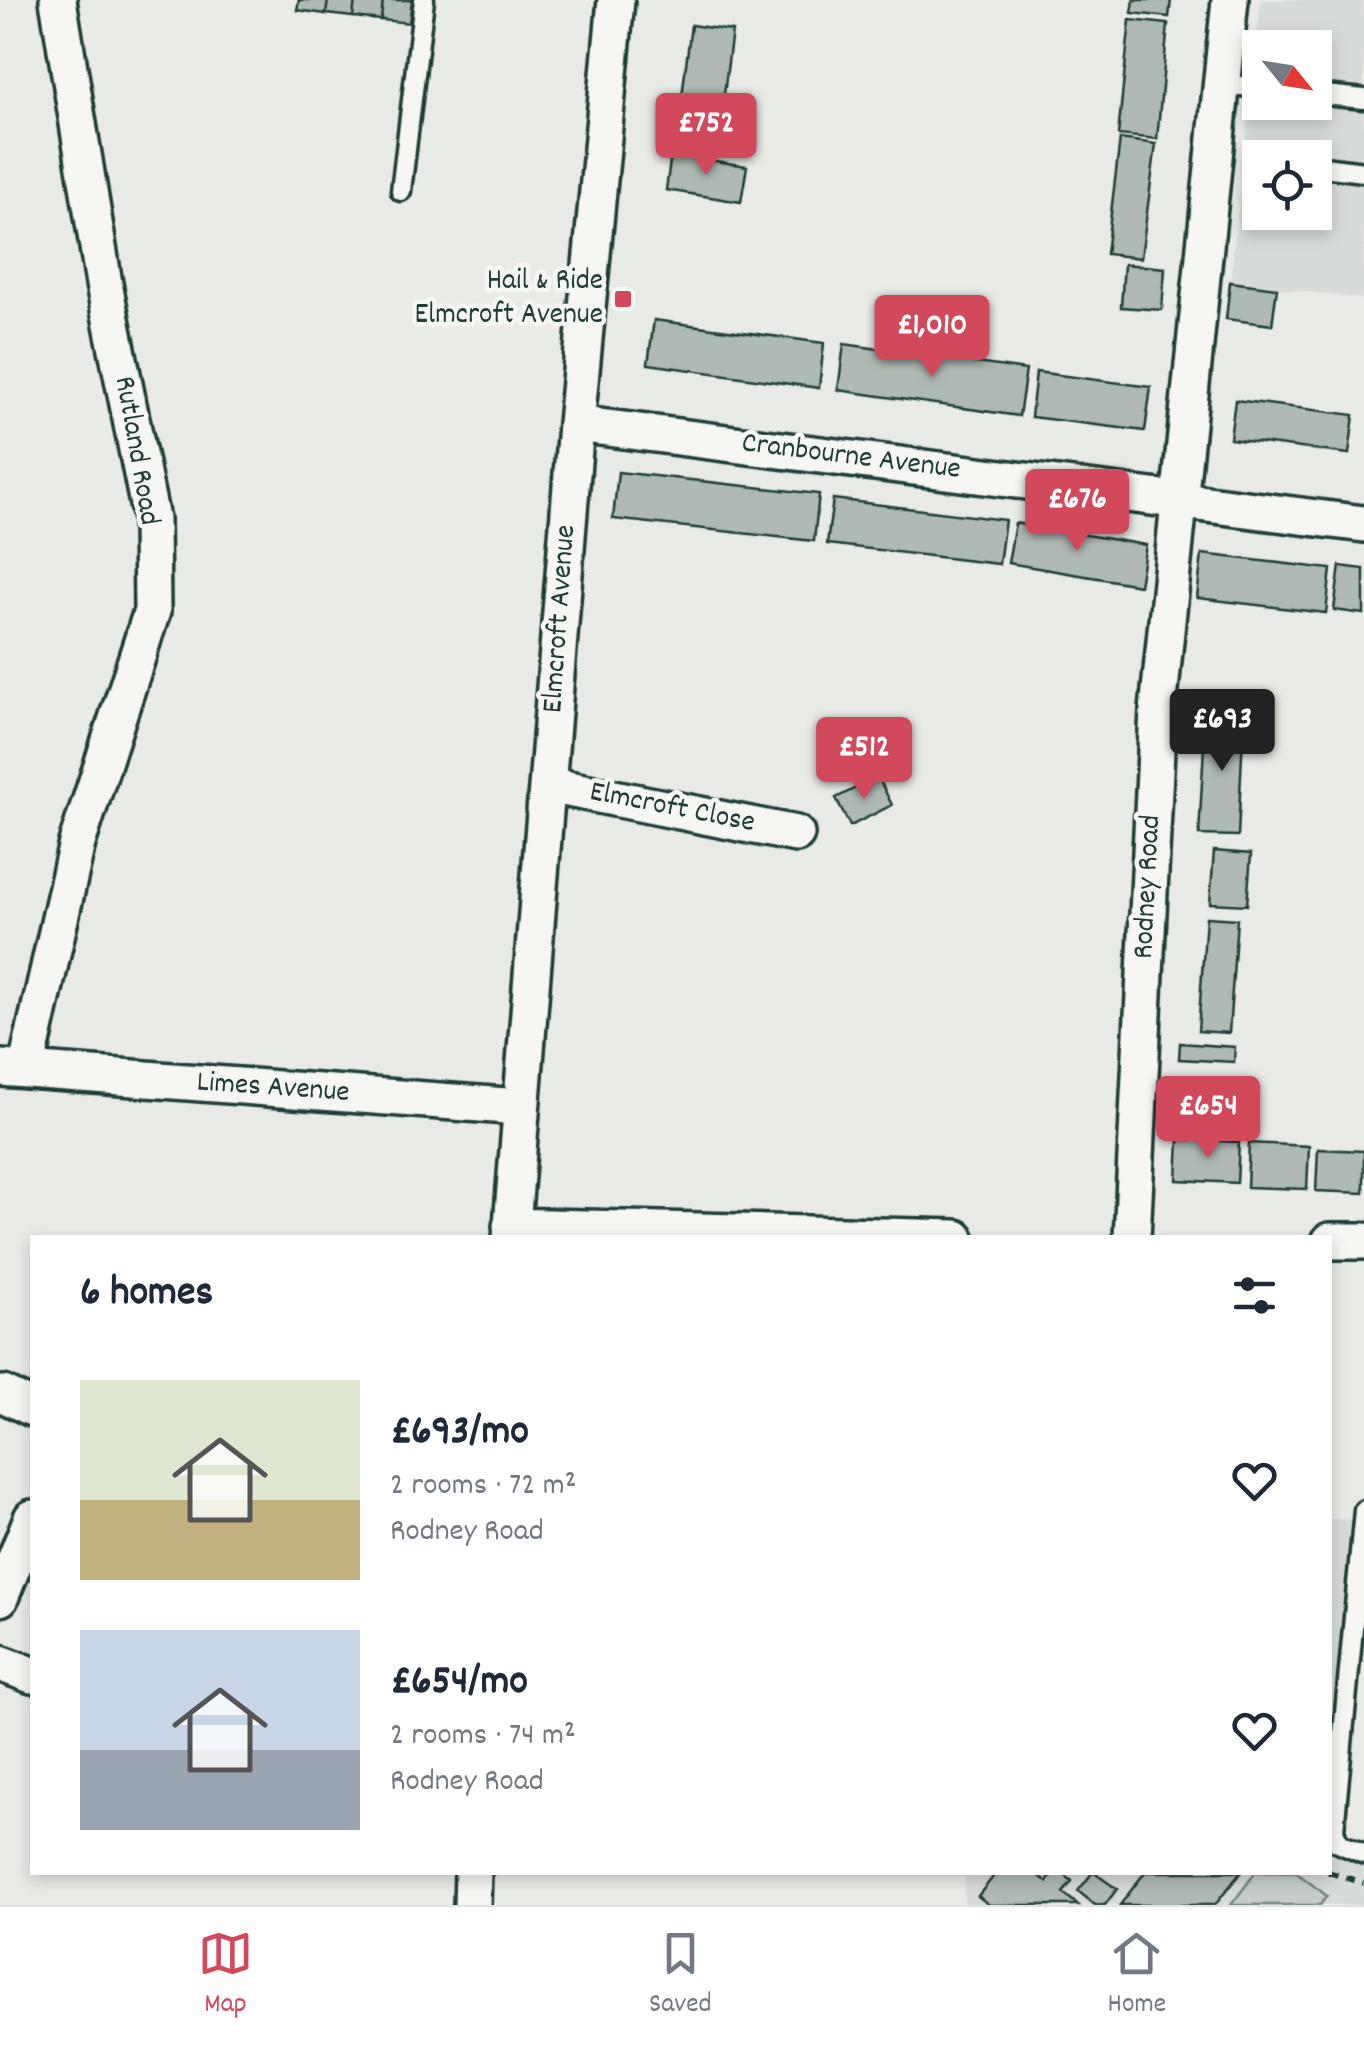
<!DOCTYPE html>
<html lang="en">
<head>
<meta charset="utf-8">
<style>
	:root { --surface:#fff; --page:#f2f2f3; --text:#1f2937; --muted:#747a83; --line:#e0e1e3; --accent:#d1495b }
	body { margin:0; font-family:Dekko,sans-serif; background:var(--page); color:var(--text); height:100vh; display:flex; flex-direction:column; font-size:38px; white-space:nowrap }
	* { box-sizing:border-box; margin:0 }
	p { font-size:32px; color:var(--muted) }
	.icon { flex:none; width:55px; height:55px; fill:none; stroke:currentColor; stroke-width:2; stroke-linecap:round; stroke-linejoin:round }
	.map { position:relative; flex:1; overflow:hidden }
	.panel { position:absolute; left:30px; top:1235px; width:1302px; height:640px; display:flex; flex-direction:column; background:var(--surface); border-radius:0px; box-shadow:0 5px 15px #0003 }
	.panel>* { flex:none }
	.needle { width:65px; rotate:120deg }
	.tools { position:absolute; left:1242px; top:30px; display:grid; gap:20px }
	.tools a { display:grid; place-items:center; width:90px; height:90px; border-radius:0px; background:var(--surface); box-shadow:0 5px 15px #0003; font-size:50px }
	.price { position:absolute; translate:-50% -85px; padding:0 22px; border-radius:10px; background:var(--accent); color:#fff; font-size:32px; line-height:65px; filter:drop-shadow(0 2px 5px #0008) }
	.price::after { content:''; position:absolute; left:50%; top:60px; width:30px; height:22px; margin-left:-15px; background:inherit; clip-path:polygon(0 0,100% 0,50% 100%) }
	.price.on { background:#222; color:#fff }
	ul { padding:0; list-style:none }
	li { display:flex; align-items:center; gap:30px; height:250px; padding:0 50px }
	li span { display:grid; place-items:center; flex:none; width:280px; height:200px; border-radius:0px; color:#555 }
	li>.icon { margin-inline-start:auto }
	span .icon { width:120px; height:120px; fill:#fffc; stroke-width:1 }
	li b { font-size:42px }
	h2 { display:flex; justify-content:space-between; align-items:center; height:120px; padding:0 50px; font-size:42px }
	.tabs { display:flex; justify-content:space-around; align-items:center; height:140px; border-top:2px solid var(--line); background:var(--surface); font-size:28px; color:var(--muted) }
	.tabs a { display:grid; justify-items:center; gap:5px }
	.tabs .on { color:var(--accent) }
	.map>svg:first-child { display:block }
	.built { fill:#d8dcd8; fill-rule:evenodd }
	.green { fill:#c7cec9; stroke:#73867e; stroke-width:2.5 }
	.building { fill:#b0bab5; stroke:#1f3d34; stroke-width:2.5 }
	.lines { fill:none; stroke-linecap:round; stroke-linejoin:round }
	.lane-casing { stroke:#1f3d34; stroke-width:25 }
	.street-casing { stroke:#1f3d34; stroke-width:42 }
	.path { stroke:#1f3d34; stroke-width:6; stroke-dasharray:10 8; stroke-linecap:butt }
	.lane { stroke:#f6f6f2; stroke-width:18 }
	.street { stroke:#f6f6f2; stroke-width:35 }
	.poi-dot { fill:#d1495b; stroke:#f6f6f2; stroke-width:4 }
	.labels { text-anchor:middle; dominant-baseline:central; stroke-width:9; stroke-linejoin:round; paint-order:stroke }
	.poi-label { font-size:30px; fill:#1f3d34; stroke:#f6f6f2; text-anchor:end }
	.street-label { font-size:30px; fill:#1f3d34; stroke:#f6f6f2 }
</style>
</head>
<body>
<div class="map">
<svg width="1364" height="1905" viewBox="0 0 1364 1905">
	<rect width="100%" height="100%" fill="#e9ebe7"/>
	<filter id="ink" filterUnits="userSpaceOnUse"><feTurbulence type="fractalNoise" baseFrequency=".01" numOctaves="2"/><feDisplacementMap in="SourceGraphic" scale="20" xChannelSelector="R" yChannelSelector="G"/><feConvolveMatrix kernelMatrix="1 2 1 2 8 2 1 2 1" color-interpolation-filters="sRGB"/></filter>
	<g filter="url(#ink)">
		<path class="built" d="M1261 0H1364V299L1230 282ZM1260 48H1315V102H1260ZM1260 158H1315V212H1260Z
			M1330 1519 1357 1520 1330 1786Z
			M1330 1855 1364 1862V1905H964L965 1873 1330 1872Z"/>
		<path class="green" d="M1256 1872 1297 1873 1327 1896 1320 1905H1231Z"/>
		<path class="building" d="M299 0H328L326 14 297 10Z
			M328 0H355L353 17 326 14Z
			M355 0H383L381 20 353 17Z
			M383 0H412L409 23 381 20Z
			M1134 0H1171L1169 17 1132 13Z
			M1130 20 1168 24 1157 139 1118 135Z
			M691 25 732 31 718 141 677 136Z
			M1120 139 1156 144 1141 258 1106 254Z
			M671 154 747 166 741 202 666 190Z
			M1124 264 1165 268 1162 310 1121 307Z
			M1230 282 1277 288 1272 325 1226 319Z
			M654 320 824 343 819 388 648 364Z
			M844 344 1026 370 1019 416 838 390Z
			M1036 372 1151 387 1145 431 1031 417Z
			M1235 400 1354 415 1349 454 1230 439Z
			M618 472 819 494 814 541 613 519Z
			M833 499 1005 520 999 564 827 544Z
			M1015 523 1146 545 1139 585 1008 563Z
			M1202 554 1331 569 1326 613 1197 598Z
			M1340 566 1364 569V614L1334 610Z
			M1206 711 1244 713 1238 836 1199 835Z
			M878 777 892 805 850 826 836 798Z
			M1214 851 1251 854 1247 905 1210 903Z
			M1206 917 1237 919 1229 1033 1198 1031Z
			M1180 1043 1235 1047 1234 1062 1179 1059Z
			M1179 1139 1239 1142 1237 1183 1177 1180Z
			M1249 1143 1309 1146 1307 1189 1247 1187Z
			M1318 1149 1364 1151V1193L1316 1191Z
			M997 1872H1035L1047 1882 1054 1872H1061L1072 1881 1063 1893 1078 1905H989L978 1896Z
			M1093 1872 1117 1889 1105 1905H1095L1078 1891Z
			M1145 1872H1241L1215 1905H1120Z"/>
		<g class="lines">
			<g class="lane-casing">
				<path id="lane" d="M1222 84 1260 88
					M1315 94 1364 99
					M1315 166 1364 172
					M401 191 424 0
					M1364 1510 1334 1830 1338 1843 1364 1854"/>
			</g>
			<g class="street-casing">
				<path id="street" d="M576 424 1364 524
					M548 785 796 834
					M0 1068 521 1107
					M26 1070 77 843 152 611 151 519 104 284 58 0
					M511 1226 956 1238
					M511 1238 576 424 616 0
					M1132 1238 1158 710 1230 0
					M1330 1241H1364
					M3 1394 32 1408
					M0 1598 32 1518
					M0 1663 32 1675
					M472 1905 473 1872"/>
			</g>
			<path class="path" d="M1328 1872 1364 1883"/>
			<use href="#lane" class="lane"/>
			<use href="#street" class="street"/>
		</g>
	</g>
	<rect class="poi-dot" x="613" y="289" width="20" height="20" rx="5"/>
	<g class="labels">
		<g class="poi-label">
			<text x="603" y="282">Hail &amp; Ride<tspan x="603" dy="34">Elmcroft Avenue</tspan></text>
		</g>
		<g class="street-label">
			<text transform="translate(135 451) rotate(80)">Rutland Road</text>
			<text transform="translate(851 458) rotate(7)">Cranbourne Avenue</text>
			<text transform="translate(561 619) rotate(-86)">Elmcroft Avenue</text>
			<text transform="translate(672 809) rotate(11)">Elmcroft Close</text>
			<text transform="translate(1149 887) rotate(-87)">Rodney Road</text>
			<text transform="translate(273 1089) rotate(4)">Limes Avenue</text>
		</g>
	</g>
</svg>
<div class="tools">
<a><svg class="needle" viewBox="-14 -14 28 28"><path d="M0-13l5 13h-10z" fill="#e53935"/><path d="M0 13l5-13h-10z" fill="#747a83"/></svg></a>
<a><svg class="icon" aria-label="locate" viewBox="0 0 24 24"><circle cx="12" cy="12" r="6"/><path d="M12 2v4M12 18v4M2 12h4M18 12h4"/></svg></a>
</div>
<b class="price" style="left:706px;top:178px">£752</b>
<b class="price" style="left:932px;top:380px">£1,010</b>
<b class="price" style="left:1077px;top:554px">£676</b>
<b class="price on" style="left:1222px;top:774px">£693</b>
<b class="price" style="left:864px;top:802px">£512</b>
<b class="price" style="left:1208px;top:1161px">£654</b>
<section class="panel">
<h2>6 homes<svg class="icon" aria-label="filters" viewBox="0 0 24 24"><path d="M4 7h16M4 17h16"/><circle cx="9" cy="7" r="2"/><circle cx="15" cy="17" r="2"/></svg></h2>
<ul>
<li><span style="background:linear-gradient(#dfe7d0 60%,#c2b280 0)"><svg class="icon" aria-label="home" viewBox="0 0 24 24"><path d="M3 11l9-7 9 7M6 9v11h12V9"/></svg></span><div><b>£693/mo</b><p>2 rooms · 72 m²</p><p>Rodney Road</p></div><svg class="icon" aria-label="heart" viewBox="0 0 24 24"><path d="M12 20l-8-8c-3-5 5-10 8-4 3-6 11-1 8 4z"/></svg></li>
<li><span style="background:linear-gradient(#c9d6e8 60%,#9aa5b1 0)"><svg class="icon" aria-label="home" viewBox="0 0 24 24"><path d="M3 11l9-7 9 7M6 9v11h12V9"/></svg></span><div><b>£654/mo</b><p>2 rooms · 74 m²</p><p>Rodney Road</p></div><svg class="icon" aria-label="heart" viewBox="0 0 24 24"><path d="M12 20l-8-8c-3-5 5-10 8-4 3-6 11-1 8 4z"/></svg></li>
</ul>
</section>
</div>
<nav class="tabs">
<a class="on"><svg class="icon" aria-label="map" viewBox="0 0 24 24"><path d="M3 6l6-2 6 2 6-2v14l-6 2-6-2-6 2zM9 4v14M15 6v14"/></svg>Map</a>
<a><svg class="icon" aria-label="saved" viewBox="0 0 24 24"><path d="M7 4h10v16l-5-4-5 4z"/></svg>Saved</a>
<a><svg class="icon" aria-label="home" viewBox="0 0 24 24"><path d="M3 11l9-7 9 7M6 9v11h12V9"/></svg>Home</a>
</nav>
</body>
</html>
